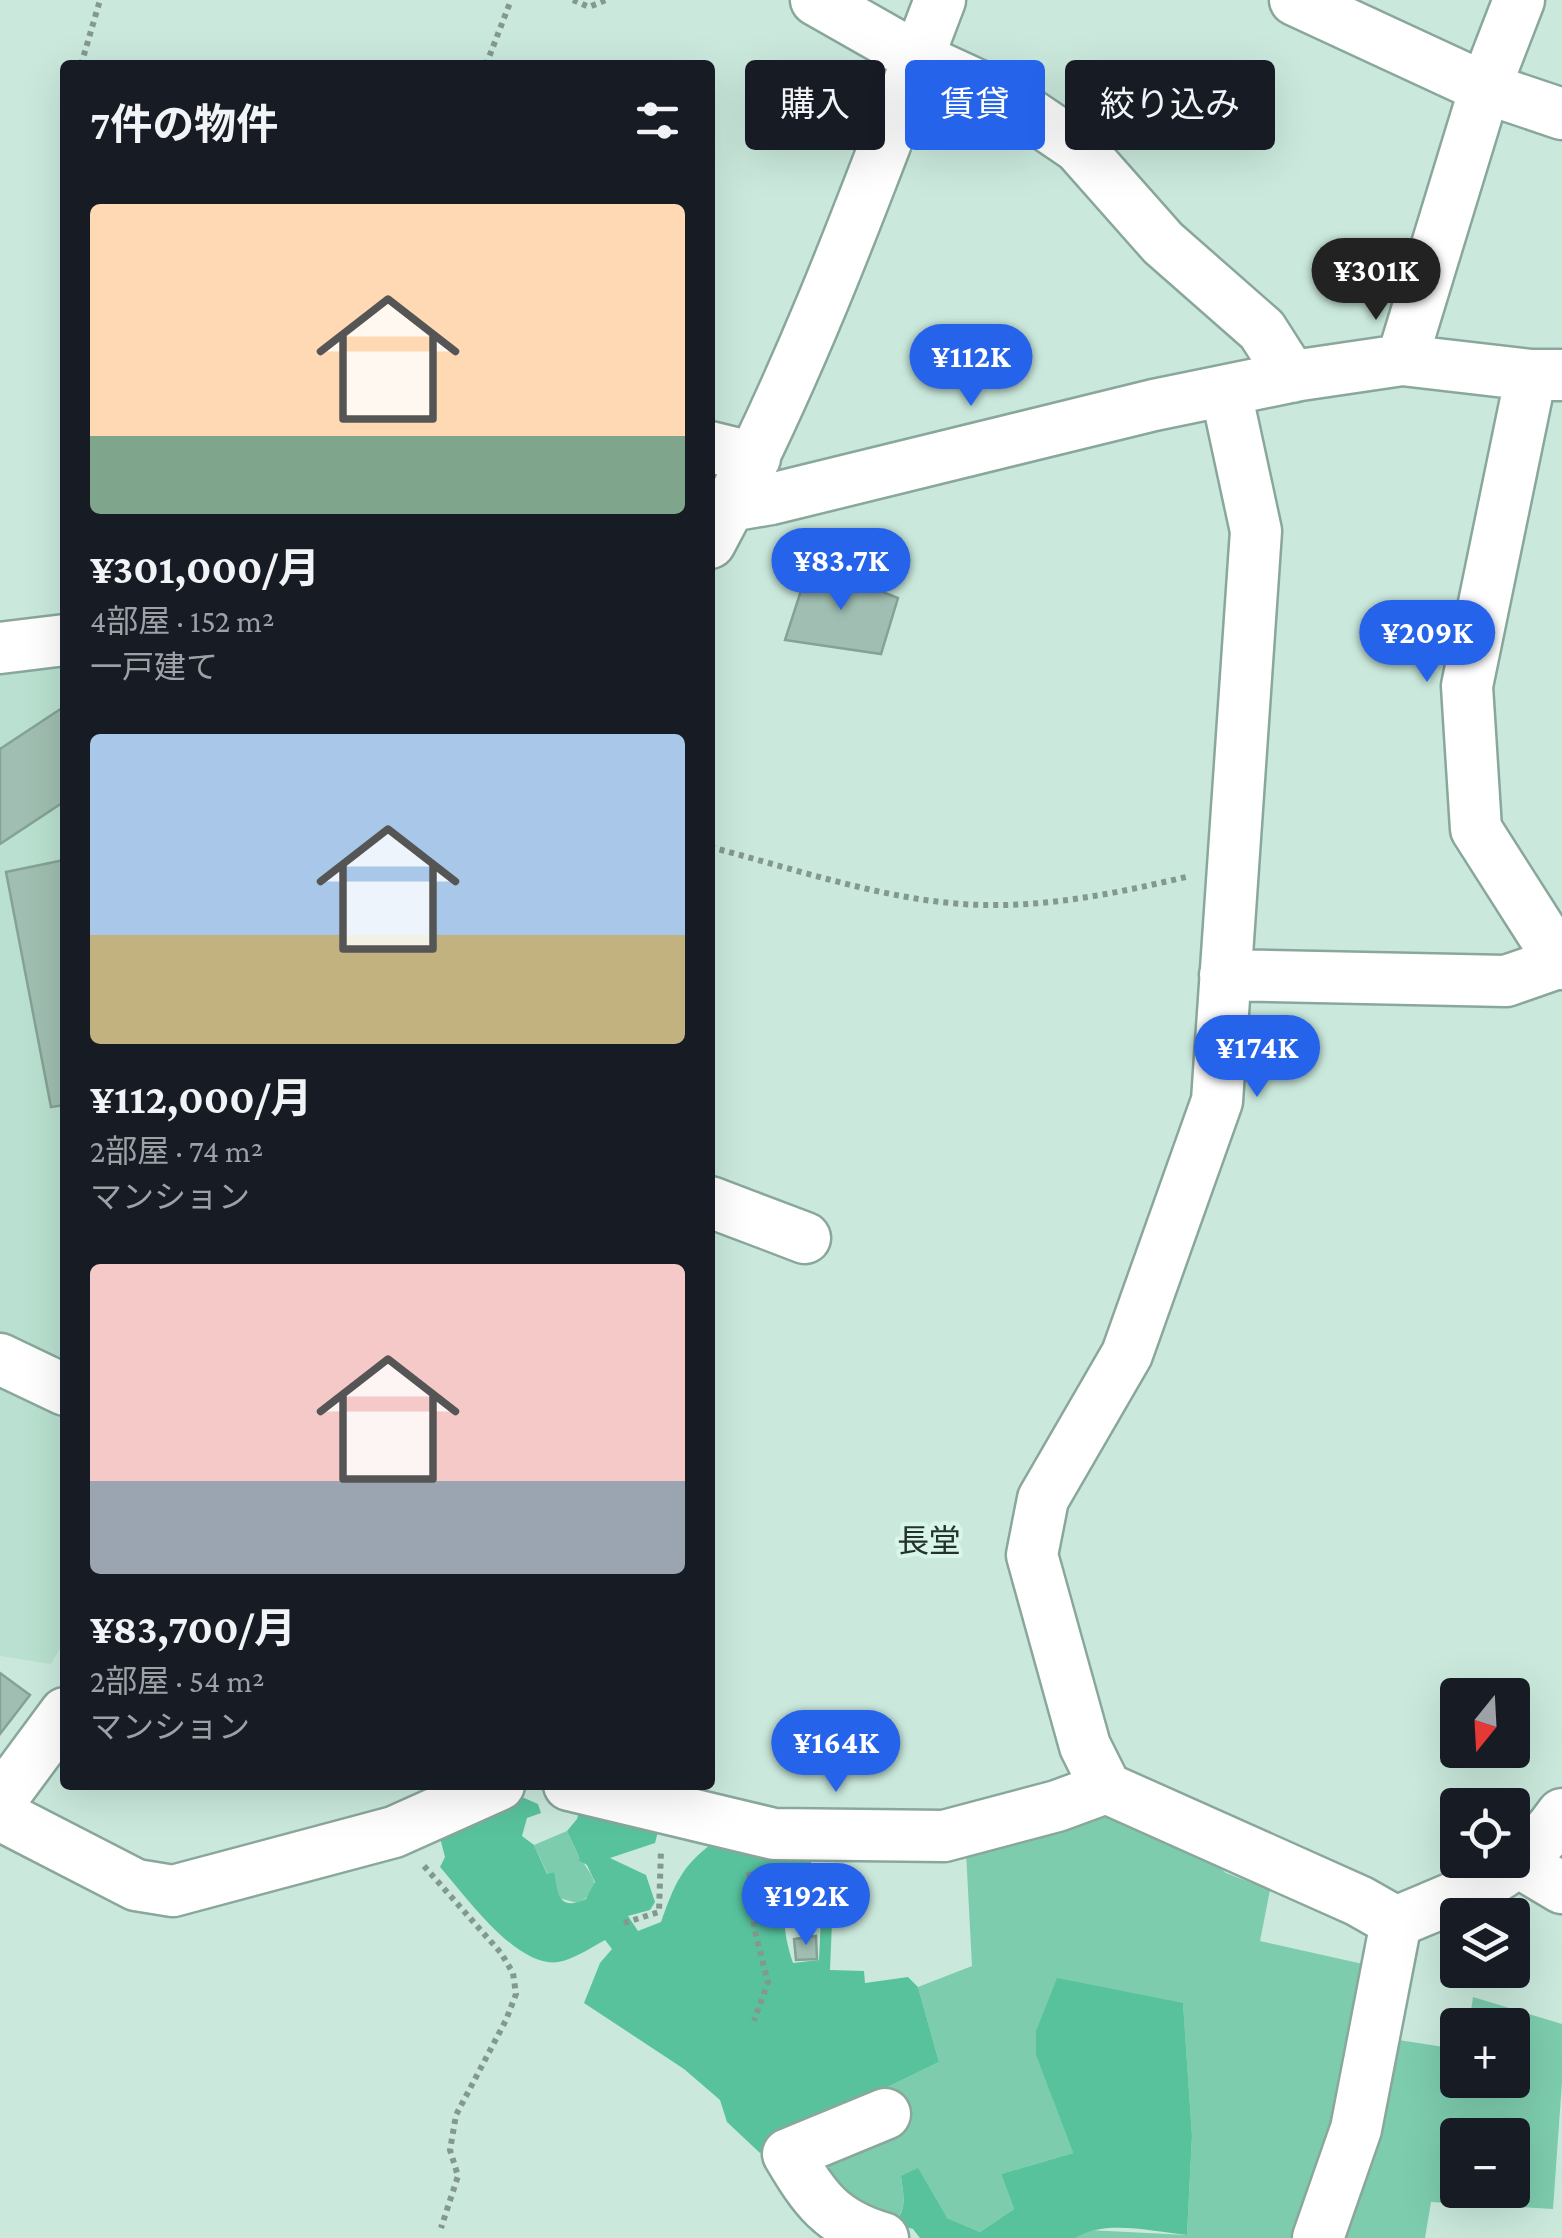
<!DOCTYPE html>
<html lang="ja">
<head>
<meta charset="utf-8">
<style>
	:root { --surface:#171b24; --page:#242831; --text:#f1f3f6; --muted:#9ea1a6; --accent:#2563eb }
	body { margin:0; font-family:"Crimson Pro","Noto Sans JP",serif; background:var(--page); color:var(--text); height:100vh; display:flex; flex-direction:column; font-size:38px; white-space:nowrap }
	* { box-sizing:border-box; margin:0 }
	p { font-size:32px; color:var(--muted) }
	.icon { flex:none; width:55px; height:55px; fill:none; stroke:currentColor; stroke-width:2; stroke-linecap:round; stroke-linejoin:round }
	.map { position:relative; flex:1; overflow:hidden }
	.sheet { position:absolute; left:60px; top:60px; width:655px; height:1730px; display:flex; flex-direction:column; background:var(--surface); border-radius:10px; box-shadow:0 10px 40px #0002 }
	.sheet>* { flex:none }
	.banner { position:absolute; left:745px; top:60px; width:665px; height:90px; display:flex; gap:20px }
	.needle { width:65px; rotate:198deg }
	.fabs { position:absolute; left:1440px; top:1678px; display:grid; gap:20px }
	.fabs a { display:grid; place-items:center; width:90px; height:90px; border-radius:10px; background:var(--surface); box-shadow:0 10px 40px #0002; font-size:50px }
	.price { position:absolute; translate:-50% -85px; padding:0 22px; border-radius:35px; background:var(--accent); color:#fff; font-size:32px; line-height:65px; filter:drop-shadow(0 2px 5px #0008) }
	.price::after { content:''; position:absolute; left:50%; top:60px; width:30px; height:22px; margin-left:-15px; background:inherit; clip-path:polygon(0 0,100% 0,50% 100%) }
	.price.selected { background:#222; color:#fff }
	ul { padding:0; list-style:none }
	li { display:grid; align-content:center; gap:20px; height:530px; padding:0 30px }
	li span { display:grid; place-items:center; height:310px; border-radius:10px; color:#555 }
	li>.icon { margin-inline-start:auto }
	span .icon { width:180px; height:180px; fill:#fffc; stroke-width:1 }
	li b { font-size:42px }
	h2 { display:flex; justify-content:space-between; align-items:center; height:120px; padding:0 30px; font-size:42px }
	.chip { padding:0 35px; border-radius:10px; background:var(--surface); box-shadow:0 10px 40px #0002; font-size:35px; line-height:90px }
	.chip.selected { background:var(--accent); color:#fff }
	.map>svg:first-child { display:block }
	.built { fill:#b9e0d0 }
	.green { fill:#7dccae; fill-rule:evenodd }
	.forest { fill:#58c29d }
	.building { fill:#a0beb1; stroke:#85a296; stroke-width:2.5 }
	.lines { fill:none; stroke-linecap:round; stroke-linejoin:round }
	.minor-casing { stroke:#89a79a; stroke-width:55 }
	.path { stroke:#839990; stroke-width:6; stroke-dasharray:5 5; stroke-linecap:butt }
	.minor { stroke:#fff; stroke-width:50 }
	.labels { text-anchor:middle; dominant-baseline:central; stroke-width:8; stroke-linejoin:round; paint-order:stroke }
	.quarter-label { font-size:32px; fill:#25312c; stroke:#d7f6e9 }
</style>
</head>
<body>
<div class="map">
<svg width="1562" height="2238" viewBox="0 0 1562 2238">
	<rect width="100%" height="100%" fill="#cae9dc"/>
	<path class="built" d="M65 662V1640L51 1664 0 1656V676Z"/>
	<path class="green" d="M1107 1811 1191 1846 1226 1873 1270 1890 1260 1941 1372 1966 1360 2034 1457 2049 1458 2080H1512V2025H1469L1473 1997 1562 2024V2082L1553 2209 1431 2202 1425 2238H1076L1088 2230 1187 2235 1192 2136 1183 2004 1036 2054 1073 2153 1001 2174 1014 2209 980 2232 947 2218 901 2176C903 2194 909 2213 890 2223L850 2206 793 2133 939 2062 918 1987 972 1966 966 1852ZM1458 2135H1512V2190H1458Z
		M567 1831C571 1839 574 1847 578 1855 589 1873 609 1888 577 1903L559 1898 555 1891 553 1872 548 1875 534 1845Z"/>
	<path class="forest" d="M508 1791 538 1804 541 1813 527 1818 522 1836 534 1845 547 1874 554 1872C558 1892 557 1912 586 1899L595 1882 587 1865 578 1860 580 1859 567 1831 577 1819 582 1802 660 1824 655 1843 610 1858 646 1875 655 1902 650 1910 628 1916 638 1931 661 1922C674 1886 681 1866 713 1843L814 1857C791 1903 774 1905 793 1963L819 1960 821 1918 830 1898H833L830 1970 864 1971 865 1983 908 1977 918 1987 939 2062 793 2133 760 2153 727 2122 720 2100 684 2069 584 2003 600 1963 612 1949 605 1940C592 1947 577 1957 563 1961 520 1974 466 1896 440 1867L445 1857 438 1830Z
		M1057 1978 1183 2003 1192 2136 1187 2235C1154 2232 1104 2219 1076 2238H920L913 2229 891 2223C909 2213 903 2194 901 2176L918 2168 947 2218 980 2232 1014 2209 1001 2174 1073 2153 1036 2055V2031Z"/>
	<path class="building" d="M810 563 898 598 881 654 785 640Z
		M65 706V801L0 844V749Z
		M64 834 65 1105 51 1107 6 872 64 860Z
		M0 1673 30 1695 0 1734Z
		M816 1936 817 1959 796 1960 794 1939Z"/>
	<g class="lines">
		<g class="minor-casing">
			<path id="minor" d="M816 0 918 58 1007 99 1078 147 1163 243 1262 330 1292 377
				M1295 0 1485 88 1562 114
				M1402 360 1485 88 1519 0
				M1531 375 1467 686 1476 829 1562 964
				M1226 392 1256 531 1217 1101 1127 1354 1043 1499 1032 1555 1085 1746 1106 1788 1359 1901 1396 1922
				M710 447 755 458
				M730 506 771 499 1154 405 1300 375 1402 360 1531 375H1562
				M710 543C803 370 870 184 940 0
				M0 648 65 640
				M1225 975 1506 981 1561 962
				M710 1202 805 1238
				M0 1359 65 1390
				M569 1785 774 1834 944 1836 1057 1806 1106 1788
				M0 1801 65 1713
				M0 1815 136 1885 173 1891 394 1832 499 1785
				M1520 1863 1562 1888
				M1396 1922C1465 1892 1517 1879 1562 1814
				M883 2238C831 2223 814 2198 788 2154L885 2114
				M1318 2238 1356 2129 1396 1922"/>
		</g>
		<path class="path" d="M573 0 589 7 606 0
			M81 65 100 0
			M486 65 511 0
			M63 125 65 120
			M710 847C788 867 869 895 950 903 1030 911 1109 895 1186 877
			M424 1866 501 1953 513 1973 516 1994 506 2020 456 2115 450 2150 458 2176 441 2228
			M749 1872 754 1928 768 1982 754 2021
			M624 1923 659 1912 661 1850"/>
		<use href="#minor" class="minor"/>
	</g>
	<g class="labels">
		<g class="quarter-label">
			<text x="929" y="1541">長堂</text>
		</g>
	</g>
</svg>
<div class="fabs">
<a><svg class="needle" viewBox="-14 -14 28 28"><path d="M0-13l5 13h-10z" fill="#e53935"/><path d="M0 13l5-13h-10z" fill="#9ea1a6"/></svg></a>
<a><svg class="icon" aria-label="locate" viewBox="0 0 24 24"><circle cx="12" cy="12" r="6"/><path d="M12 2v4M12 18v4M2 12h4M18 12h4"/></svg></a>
<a><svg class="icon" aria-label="layers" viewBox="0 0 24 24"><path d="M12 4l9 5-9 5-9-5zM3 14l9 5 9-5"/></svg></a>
<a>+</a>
<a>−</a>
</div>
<b class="price selected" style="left:1376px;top:323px">¥301K</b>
<b class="price" style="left:971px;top:409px">¥112K</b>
<b class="price" style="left:841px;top:613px">¥83.7K</b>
<b class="price" style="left:1427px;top:685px">¥209K</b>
<b class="price" style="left:1257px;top:1100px">¥174K</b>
<b class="price" style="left:836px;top:1795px">¥164K</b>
<b class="price" style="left:806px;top:1948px">¥192K</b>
<div class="banner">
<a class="chip">購入</a>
<a class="chip selected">賃貸</a>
<a class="chip">絞り込み</a>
</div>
<section class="sheet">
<h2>7件の物件<svg class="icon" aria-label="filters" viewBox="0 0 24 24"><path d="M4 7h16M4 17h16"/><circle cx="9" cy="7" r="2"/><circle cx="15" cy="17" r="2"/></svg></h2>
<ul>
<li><span style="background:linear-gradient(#ffd9b3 75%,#7fa58c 0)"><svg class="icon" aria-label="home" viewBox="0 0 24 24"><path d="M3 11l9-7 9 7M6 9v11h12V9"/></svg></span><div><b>¥301,000/月</b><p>4部屋 · 152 m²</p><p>一戸建て</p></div></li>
<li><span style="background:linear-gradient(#a9c7e8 65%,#c2b280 0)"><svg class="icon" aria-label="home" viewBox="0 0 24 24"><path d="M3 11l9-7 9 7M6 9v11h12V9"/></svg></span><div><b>¥112,000/月</b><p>2部屋 · 74 m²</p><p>マンション</p></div></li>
<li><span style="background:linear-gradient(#f6c9c9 70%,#9aa5b1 0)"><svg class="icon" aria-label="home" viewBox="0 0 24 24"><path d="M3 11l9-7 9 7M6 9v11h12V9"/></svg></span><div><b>¥83,700/月</b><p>2部屋 · 54 m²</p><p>マンション</p></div></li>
</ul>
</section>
</div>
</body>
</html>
